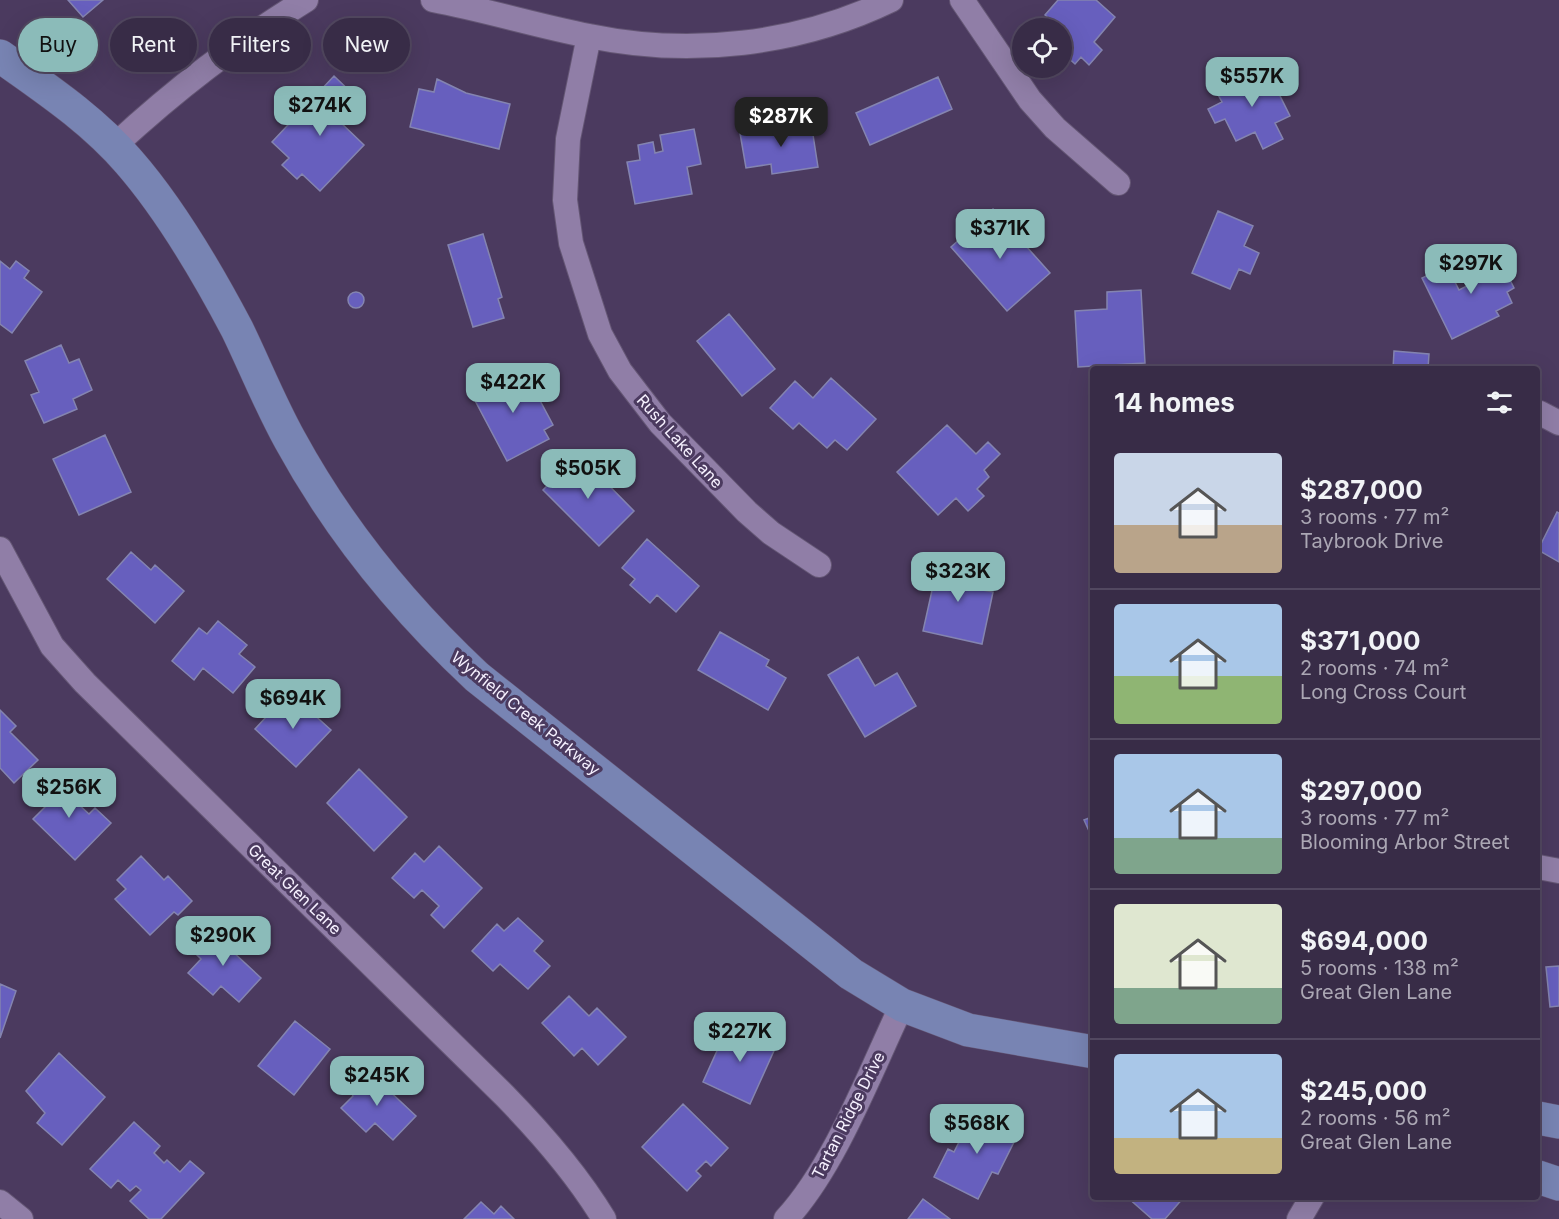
<!DOCTYPE html>
<html lang="en">
<head>
<meta charset="utf-8">
<style>
	:root { --surface:#382c47; --page:#433852; --text:#f1f3f6; --muted:#aba7b4; --line:#524860; --accent:#8bbbb9 }
	body { margin:0; font-family:Inter,sans-serif; background:var(--page); color:var(--text); height:100vh; display:flex; flex-direction:column; font-size:22px; white-space:nowrap }
	* { box-sizing:border-box; margin:0 }
	p { font-size:20px; color:var(--muted) }
	.icon { flex:none; width:33px; height:33px; fill:none; stroke:currentColor; stroke-width:2; stroke-linecap:round; stroke-linejoin:round }
	.map { position:relative; flex:1; overflow:hidden }
	.side { position:absolute; left:1090px; top:366px; width:450px; height:834px; display:flex; flex-direction:column; background:var(--surface); border-radius:6px; box-shadow:0 6px 24px #0002,0 0 0 2px var(--line) }
	.side>* { flex:none }
	.guide { position:absolute; left:18px; top:18px; width:570px; height:54px; display:flex; gap:12px }
	.tools { position:absolute; left:1012px; top:18px; display:grid; gap:12px }
	.tools a { display:grid; place-items:center; width:60px; height:60px; border-radius:50%; background:var(--surface); box-shadow:0 6px 24px #0002,0 0 0 2px var(--line); font-size:30px }
	.price { position:absolute; translate:-50% -51px; padding:0 14px; border-radius:12px; background:var(--accent); color:#111; font-size:20px; line-height:39px; filter:drop-shadow(0 2px 3px #0008) }
	.price::after { content:''; position:absolute; left:50%; top:36px; width:18px; height:14px; margin-left:-9px; background:inherit; clip-path:polygon(0 0,100% 0,50% 100%) }
	.price.on { background:#222; color:#fff }
	ul { padding:0; list-style:none }
	li { display:flex; align-items:center; gap:18px; height:150px; padding:0 24px }
	li+li { border-top:2px solid var(--line) }
	li span { display:grid; place-items:center; flex:none; width:168px; height:120px; border-radius:6px; color:#555 }
	li>.icon { margin-inline-start:auto }
	span .icon { width:72px; height:72px; fill:#fffc; stroke-width:1 }
	li b { font-size:26px }
	h2 { display:flex; justify-content:space-between; align-items:center; height:72px; padding:0 24px; font-size:26px }
	.tag { padding:0 21px; border-radius:27px; background:var(--surface); box-shadow:0 6px 24px #0002,0 0 0 2px var(--line); font-size:21px; line-height:54px }
	.tag.on { background:var(--accent); color:#111 }
	.map>svg:first-child { display:block }
	.building { fill:#675fbe; stroke:#8484b0; stroke-width:1.5 }
	.lines { fill:none; stroke-linecap:round; stroke-linejoin:round }
	.street-casing { stroke:#645674; stroke-width:26 }
	.secondary-casing { stroke:#645674; stroke-width:34 }
	.street { stroke:#907ea7; stroke-width:24 }
	.secondary { stroke:#7884b3; stroke-width:33 }
	.labels { text-anchor:middle; dominant-baseline:central; stroke-width:6; stroke-linejoin:round; paint-order:stroke }
	.street-label { font-size:16px; fill:#f6f1ff; stroke:#4b3a5f }
</style>
</head>
<body>
<div class="map">
<svg width="1559" height="1219" viewBox="0 0 1559 1219">
	<rect width="100%" height="100%" fill="#4b3a5f"/>
	<path class="building" d="M68 0H103L83 17Z
		M1058 0H1096L1115 17 1094 42 1102 50 1089 65 1081 57 1075 64 1062 52V28H1047L1053 22 1045 15Z
		M1265 66 1290 116 1275 123 1283 139 1263 149 1255 132 1236 141 1225 119 1215 123 1208 109 1222 102 1216 91Z
		M334 76 357 98 337 119 364 145 320 191 302 174 297 179 282 165 289 158 272 142Z
		M938 77 952 109 870 145 856 113Z
		M437 79 466 93 510 104 499 149 410 127 419 89 434 92Z
		M811 122 818 167 772 174 771 164 746 168 740 133Z
		M694 129 701 164 687 167 692 194 635 204 627 162 640 160 638 145 653 142 655 153 663 151 660 135Z
		M993 209 1050 273 1007 311 951 247Z
		M1218 211 1253 226 1244 246 1259 253 1250 274 1239 269 1230 289 1192 273Z
		M483 234 502 297 498 299 504 318 473 327 448 245Z
		M1495 250 1514 288 1507 292 1512 303 1496 311 1499 316 1452 339 1422 278 1447 266 1459 290 1477 281 1469 262Z
		M0 261 10 269 16 261 29 271 24 278 42 292 12 333 0 324Z
		M1141 290 1145 363 1078 367 1075 311 1107 309V292Z
		M348 300a8 8 0 1 1 16 0a8 8 0 1 1-16 0Z
		M729 314 775 369 742 396 697 341Z
		M61 345 69 363 79 359 92 390 73 399 77 409 44 423 31 395 39 392 25 361Z
		M1394 351 1429 354 1428 369H1393Z
		M508 371 515 385 528 378 553 425 544 430 549 439 507 461 470 391Z
		M831 378 876 419 847 450 835 440 827 448 799 423 793 429 770 408 795 381 813 398Z
		M947 425 976 454 988 442 1000 454 984 470 989 477 977 489 984 496 968 511 956 498 938 515 897 472Z
		M105 435 131 492 79 515 53 459Z
		M578 454 634 511 599 546 543 490Z
		M1557 512 1559 513V562L1538 550Z
		M647 539 699 586 676 612 657 595 650 603 630 585 635 579 622 568Z
		M131 552 151 570 155 565 184 591 155 623 107 579Z
		M939 559 981 569 977 589 993 592 982 644 923 631Z
		M218 621 247 645 239 654 255 667 233 693 203 668 194 680 172 661 199 628 207 634Z
		M720 632 769 660 766 666 786 678 768 710 698 670Z
		M858 657 875 686 897 673 916 706 865 737 828 675Z
		M289 692 331 730 296 767 255 729Z
		M0 710 16 726 10 732 38 760 14 783 0 768Z
		M359 769 407 817 374 851 327 803Z
		M59 775 81 796 75 801 89 814 95 808 111 823 75 860 33 819 46 806 37 798Z
		M1094 816V842L1084 820Z
		M439 846 482 888 444 928 431 915 439 906 422 890 414 898 392 878 415 853 424 862Z
		M141 856 164 880 168 876 192 901 178 915 174 912 150 935 115 899 126 889 117 880Z
		M518 918 543 941 534 951 550 966 528 989 500 964 493 971 472 951 497 924 504 931Z
		M220 927 239 944 232 951 261 978 239 1002 221 986 213 995 188 973 201 959 195 953Z
		M1559 966V1006L1550 1007 1546 967Z
		M0 984 16 991 0 1038Z
		M569 996 589 1016 597 1008 626 1037 598 1065 582 1048 574 1056 542 1023Z
		M295 1021 330 1049 294 1095 258 1066Z
		M730 1022 777 1044 750 1104 703 1082Z
		M59 1053 105 1097 62 1145 37 1123 45 1113 26 1091Z
		M368 1071 416 1116 393 1140 375 1123 366 1132 341 1108 353 1096 350 1090Z
		M683 1104 728 1148 711 1166 706 1161 696 1171 701 1176 687 1191 642 1147Z
		M975 1110 1019 1132 998 1174 992 1172 978 1199 934 1177 948 1149 954 1152Z
		M134 1122 160 1146 154 1153 164 1163 167 1160 180 1172 190 1161 204 1173 161 1219H149L130 1201 141 1190 136 1186 130 1191 118 1180 111 1188 90 1169Z
		M1127 1197H1184L1165 1219H1152Z
		M923 1199 950 1219H908Z
		M481 1202 494 1214 501 1206 514 1219H464Z"/>
	<g class="lines">
		<g class="street-casing">
			<path id="street" d="M433 0C486 10 537 26 589 36 690 57 798 45 891 0
				M962 0 1030 100 1055 128 1118 183
				M589 36 568 139 565 200 571 243 600 334 620 371 660 423 747 512 771 533 819 565
				M114 146C177 88 233 45 306 0
				M1540 413 1559 423
				M0 549 52 646 85 683 505 1096C542 1134 577 1174 604 1219
				M1538 867 1559 871
				M0 1202 21 1219
				M786 1219C835 1166 870 1072 902 1005
				M1299 1219 1312 1197"/>
		</g>
		<g class="secondary-casing">
			<path id="secondary" d="M0 56C45 88 92 119 129 162 170 209 208 274 237 329 255 366 270 404 290 440 339 530 402 607 477 677L851 974 902 1005 968 1030 1094 1052
				M1538 1118 1559 1122
				M1538 1177 1559 1184"/>
		</g>
		<use href="#street" class="street"/>
		<use href="#secondary" class="secondary"/>
	</g>
	<g class="labels">
		<g class="street-label">
			<text transform="translate(680 441) rotate(48)">Rush Lake Lane</text>
			<text transform="translate(526 713) rotate(39)">Wynfield Creek Parkway</text>
			<text transform="translate(295 889) rotate(44)">Great Glen Lane</text>
			<text transform="translate(848 1115) rotate(-63)">Tartan Ridge Drive</text>
		</g>
	</g>
</svg>
<div class="tools">
<a><svg class="icon" aria-label="locate" viewBox="0 0 24 24"><circle cx="12" cy="12" r="6"/><path d="M12 2v4M12 18v4M2 12h4M18 12h4"/></svg></a>
</div>
<b class="price" style="left:1252px;top:108px">$557K</b>
<b class="price" style="left:320px;top:137px">$274K</b>
<b class="price on" style="left:781px;top:148px">$287K</b>
<b class="price" style="left:1000px;top:260px">$371K</b>
<b class="price" style="left:1471px;top:295px">$297K</b>
<b class="price" style="left:513px;top:414px">$422K</b>
<b class="price" style="left:588px;top:500px">$505K</b>
<b class="price" style="left:958px;top:603px">$323K</b>
<b class="price" style="left:293px;top:730px">$694K</b>
<b class="price" style="left:69px;top:819px">$256K</b>
<b class="price" style="left:223px;top:967px">$290K</b>
<b class="price" style="left:740px;top:1063px">$227K</b>
<b class="price" style="left:377px;top:1107px">$245K</b>
<b class="price" style="left:977px;top:1155px">$568K</b>
<div class="guide">
<a class="tag on">Buy</a>
<a class="tag">Rent</a>
<a class="tag">Filters</a>
<a class="tag">New</a>
</div>
<section class="side">
<h2>14 homes<svg class="icon" aria-label="filters" viewBox="0 0 24 24"><path d="M4 7h16M4 17h16"/><circle cx="9" cy="7" r="2"/><circle cx="15" cy="17" r="2"/></svg></h2>
<ul>
<li><span style="background:linear-gradient(#c9d6e8 60%,#b9a48a 0)"><svg class="icon" aria-label="home" viewBox="0 0 24 24"><path d="M3 11l9-7 9 7M6 9v11h12V9"/></svg></span><div><b>$287,000</b><p>3 rooms · 77 m²</p><p>Taybrook Drive</p></div></li>
<li><span style="background:linear-gradient(#a9c7e8 60%,#8fb573 0)"><svg class="icon" aria-label="home" viewBox="0 0 24 24"><path d="M3 11l9-7 9 7M6 9v11h12V9"/></svg></span><div><b>$371,000</b><p>2 rooms · 74 m²</p><p>Long Cross Court</p></div></li>
<li><span style="background:linear-gradient(#a9c7e8 70%,#7fa58c 0)"><svg class="icon" aria-label="home" viewBox="0 0 24 24"><path d="M3 11l9-7 9 7M6 9v11h12V9"/></svg></span><div><b>$297,000</b><p>3 rooms · 77 m²</p><p>Blooming Arbor Street</p></div></li>
<li><span style="background:linear-gradient(#dfe7d0 70%,#7fa58c 0)"><svg class="icon" aria-label="home" viewBox="0 0 24 24"><path d="M3 11l9-7 9 7M6 9v11h12V9"/></svg></span><div><b>$694,000</b><p>5 rooms · 138 m²</p><p>Great Glen Lane</p></div></li>
<li><span style="background:linear-gradient(#a9c7e8 70%,#c2b280 0)"><svg class="icon" aria-label="home" viewBox="0 0 24 24"><path d="M3 11l9-7 9 7M6 9v11h12V9"/></svg></span><div><b>$245,000</b><p>2 rooms · 56 m²</p><p>Great Glen Lane</p></div></li>
</ul>
</section>
</div>
</body>
</html>
